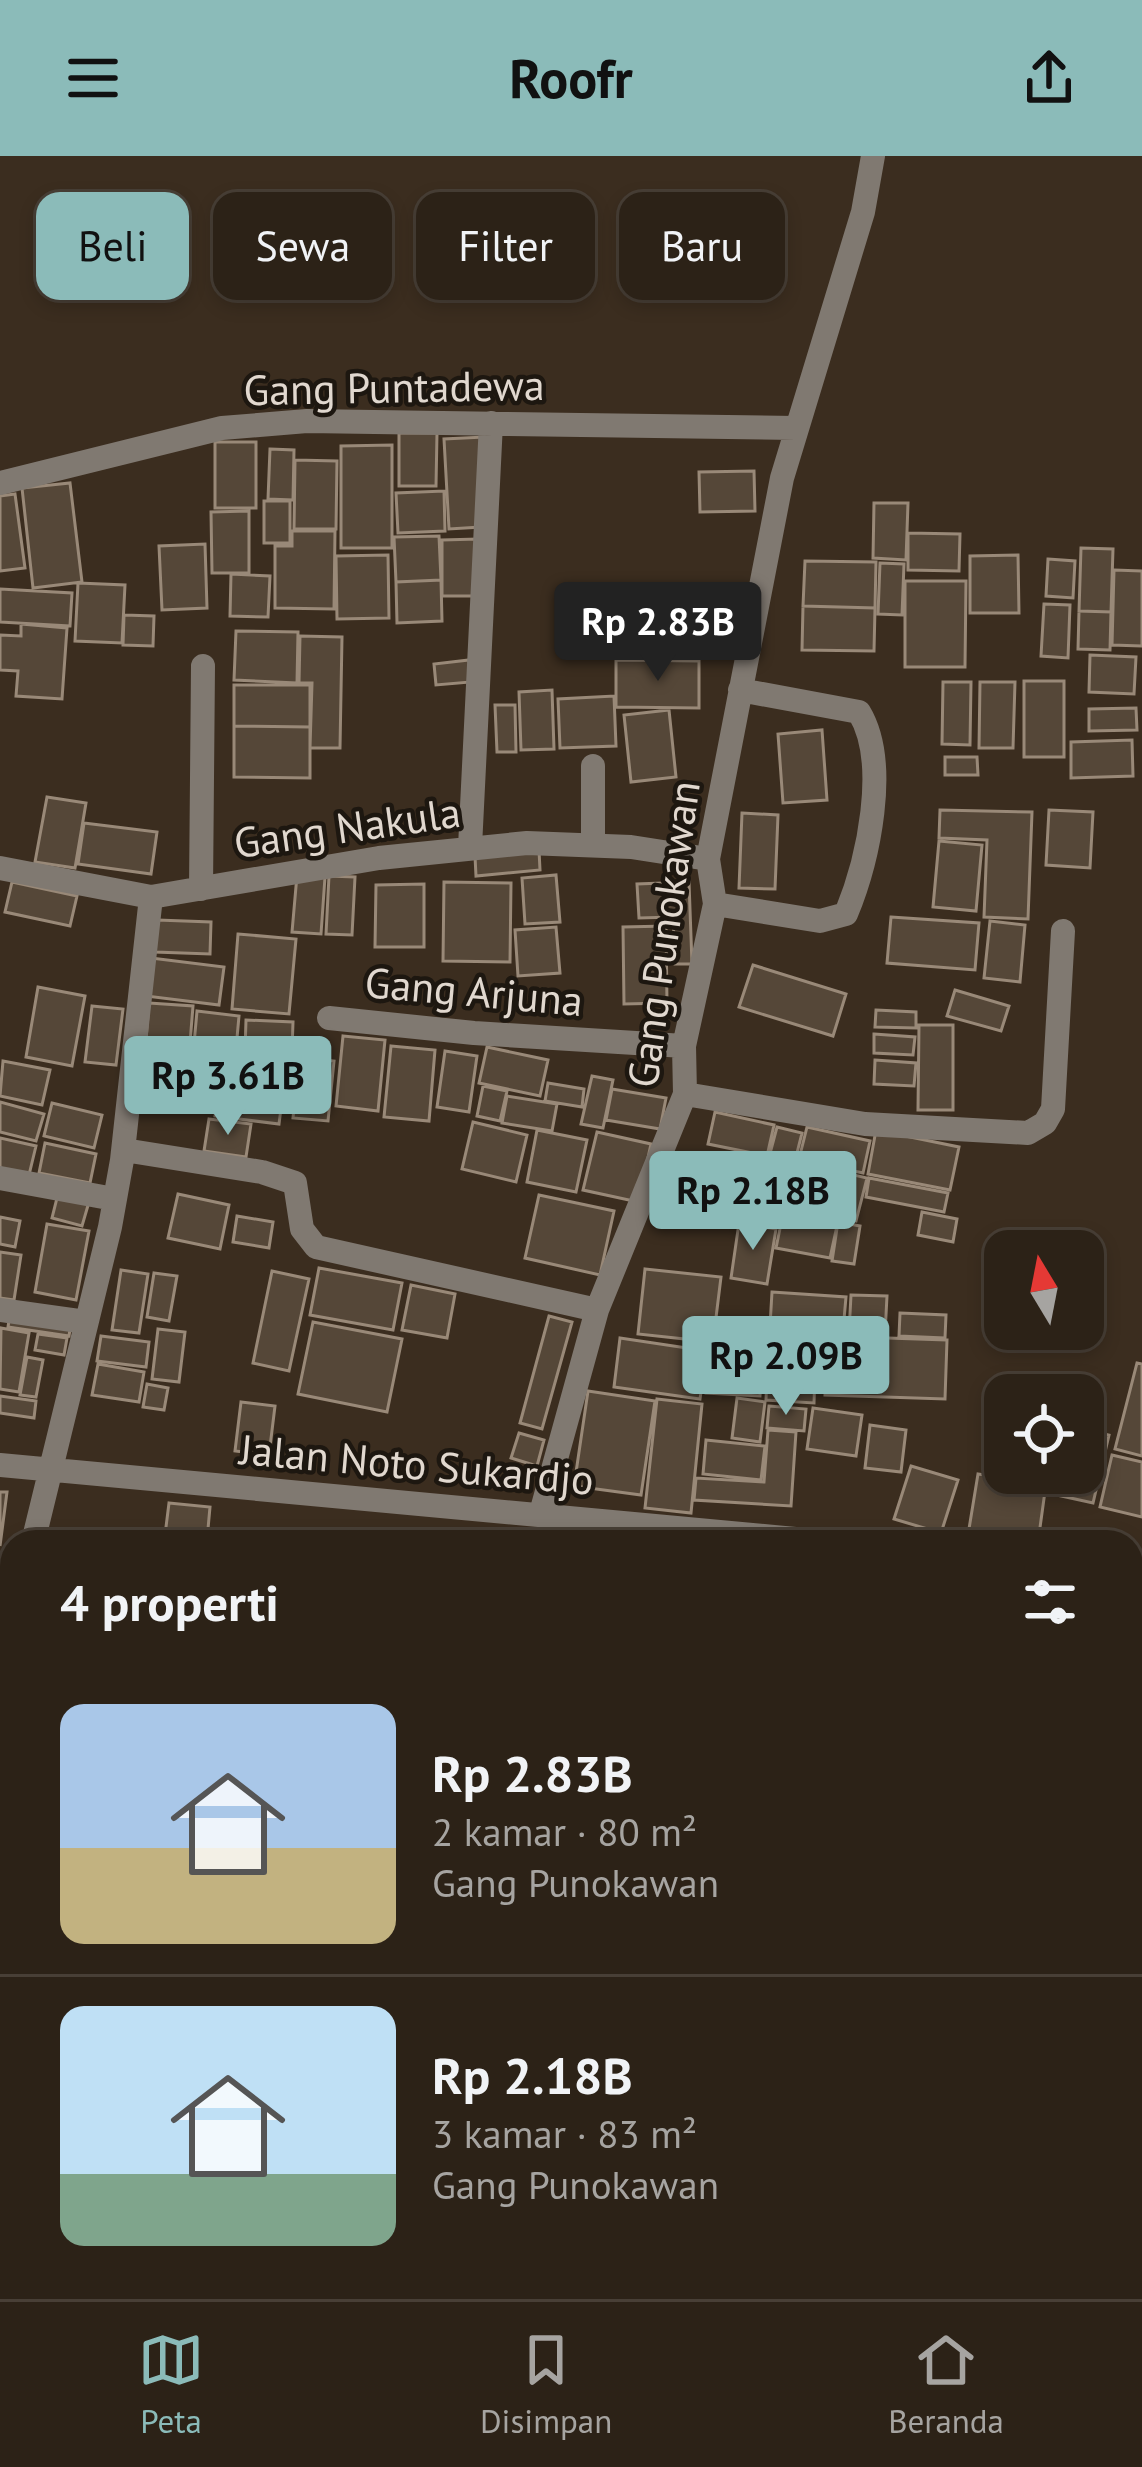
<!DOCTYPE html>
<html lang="id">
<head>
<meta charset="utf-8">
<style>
	:root { --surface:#2c2217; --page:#382f24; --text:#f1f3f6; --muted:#a6a4a1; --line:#483f36; --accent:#8bbbb9 }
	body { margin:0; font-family:"PT Sans",sans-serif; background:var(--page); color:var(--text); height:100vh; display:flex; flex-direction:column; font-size:45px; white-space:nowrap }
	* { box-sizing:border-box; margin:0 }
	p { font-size:39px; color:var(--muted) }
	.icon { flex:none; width:66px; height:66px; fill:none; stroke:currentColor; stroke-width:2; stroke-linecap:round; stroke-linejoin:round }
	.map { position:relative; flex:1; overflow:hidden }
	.details { position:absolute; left:0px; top:1374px; width:1143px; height:771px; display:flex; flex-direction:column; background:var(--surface); border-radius:36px 36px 0 0; box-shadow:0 6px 18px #0003,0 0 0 3px var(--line) }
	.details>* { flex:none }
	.guide { position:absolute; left:36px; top:36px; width:1071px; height:108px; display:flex; gap:24px }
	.needle { width:78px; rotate:350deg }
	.fabs { position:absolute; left:984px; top:1074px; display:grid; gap:24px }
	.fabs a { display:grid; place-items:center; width:120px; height:120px; border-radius:24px; background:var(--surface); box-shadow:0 6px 18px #0003,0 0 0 3px var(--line); font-size:60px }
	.price { position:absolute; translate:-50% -102px; padding:0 27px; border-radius:12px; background:var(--accent); color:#111; font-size:39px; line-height:78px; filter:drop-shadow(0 3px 6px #0008) }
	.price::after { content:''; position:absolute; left:50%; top:72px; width:36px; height:27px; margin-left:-18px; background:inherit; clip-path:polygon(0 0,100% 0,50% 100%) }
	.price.on { background:#222; color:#fff }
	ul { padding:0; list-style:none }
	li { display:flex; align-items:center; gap:36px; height:300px; padding:0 60px }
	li+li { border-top:3px solid var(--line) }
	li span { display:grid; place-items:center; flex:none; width:336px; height:240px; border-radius:24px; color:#555 }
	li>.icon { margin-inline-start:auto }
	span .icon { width:144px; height:144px; fill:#fffc; stroke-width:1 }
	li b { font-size:51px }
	h2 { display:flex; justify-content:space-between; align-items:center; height:144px; padding:0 60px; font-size:51px }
	.chip { padding:0 42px; border-radius:24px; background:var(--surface); box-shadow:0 6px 18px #0003,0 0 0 3px var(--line); font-size:42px; line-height:108px }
	.chip.on { background:var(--accent); color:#111 }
	header { display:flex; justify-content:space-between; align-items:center; height:156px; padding:0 60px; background:var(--accent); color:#111; font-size:54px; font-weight:600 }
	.dock { display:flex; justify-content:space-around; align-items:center; height:168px; border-top:3px solid var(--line); background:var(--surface); font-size:33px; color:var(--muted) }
	.dock a { display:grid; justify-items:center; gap:6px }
	.dock .on { color:var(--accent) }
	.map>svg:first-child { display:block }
	.building { fill:#554738; stroke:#998978; stroke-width:3 }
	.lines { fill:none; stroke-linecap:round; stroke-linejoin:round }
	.minor { stroke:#807971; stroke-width:24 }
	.labels { text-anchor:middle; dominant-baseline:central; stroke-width:9; stroke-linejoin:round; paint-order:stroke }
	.street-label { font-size:42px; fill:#e1d8cf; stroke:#1d1710 }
</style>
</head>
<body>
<header><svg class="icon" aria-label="menu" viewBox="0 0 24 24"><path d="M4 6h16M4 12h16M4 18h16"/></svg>Roofr<svg class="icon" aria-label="share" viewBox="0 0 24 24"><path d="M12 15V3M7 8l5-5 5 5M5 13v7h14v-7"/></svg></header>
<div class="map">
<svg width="1142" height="2143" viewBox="0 0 1142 2143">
	<rect width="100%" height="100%" fill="#3b2d1f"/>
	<path class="building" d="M399 277H437L436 330H399Z
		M484 281 481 371 449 373 444 283Z
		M215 286H256V352H215Z
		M392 289V392H341V290Z
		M270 293 294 294 293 344 268 343Z
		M295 304 337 305 336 373H294Z
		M754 315 755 355 700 356 699 316Z
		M70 327 82 426 33 432 22 332Z
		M444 335 445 375 398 377 396 337Z
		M15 338 25 412 0 415V340Z
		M264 345H290V387H264Z
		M874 347H908L906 404 873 402Z
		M249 355V417H212L211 356Z
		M292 375H335L334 453 275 452V390H292Z
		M908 377 960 378 959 415 908 414Z
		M439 380 441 424 396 426 394 381Z
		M478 383V440H442V384Z
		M205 388 207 452 162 454 159 390Z
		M1081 392 1113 393 1111 456 1079 455Z
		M388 399 389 462 337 463 336 400Z
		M1018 399 1019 457H970V400Z
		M1048 403 1075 405 1073 442 1046 440Z
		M805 405 876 406 875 452 803 450Z
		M880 407 904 408 902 459 878 458Z
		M1114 414 1142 415V490L1112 489Z
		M231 418 270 420 268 461 230 460Z
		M441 424 442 465 397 467 396 426Z
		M905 425H966L965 511H905Z
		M78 427 125 429 122 487 75 485Z
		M0 433 72 437 70 470 0 466Z
		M1044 448 1070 449 1068 502 1041 500Z
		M803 450 875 452 874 495 802 494Z
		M1079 455 1111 456 1110 494 1078 493Z
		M124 459 154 460 153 490 123 489Z
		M21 468 67 472 62 543 16 540 18 515 0 514V479L21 480Z
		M236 475 298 476 297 527 234 524Z
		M300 480 342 481 340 592H310L312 527H299Z
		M1090 499 1136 501 1134 538 1089 536Z
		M469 504 471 526 436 529 434 508Z
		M616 504 699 505V552L616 551Z
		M1024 525H1064V601H1024Z
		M943 526H971L970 589 942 588Z
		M980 526H1015L1013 592H979Z
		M234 529H310V571L234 570Z
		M552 534 554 593 521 594 519 536Z
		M614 540 616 590 560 592 558 543Z
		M495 549H515L516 596H497Z
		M1136 552 1137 574 1089 575V553Z
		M669 554 676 621 631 626 624 559Z
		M234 570 310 571V622L234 621Z
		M822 574 827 644 783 647 778 578Z
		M1132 584 1133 620 1071 622V586Z
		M945 601H977L978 619H945Z
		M47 641 86 647 75 712 35 706Z
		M940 654 1032 656 1028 763 984 761 987 684 939 682Z
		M1049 654 1093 656 1090 712 1046 709Z
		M742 657 778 659 775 733 739 732Z
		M84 667 157 676 151 718 78 708Z
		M939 685 982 689 976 755 933 751Z
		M539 694 540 714 476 720 475 700Z
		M297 719 325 721 321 778 292 776Z
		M556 719 560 766 525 768 522 722Z
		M329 720 355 721 352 779 326 778Z
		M12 726 77 740 70 770 5 756Z
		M444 726 511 727 510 806 443 805Z
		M689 726 692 808H675L673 761 639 762 637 728Z
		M424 728V791H375L376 729Z
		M891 761 979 767 975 814 887 807Z
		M157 764 211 766 210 798 155 796Z
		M990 765 1025 769 1020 826 984 822Z
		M666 770 667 847 624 848 623 771Z
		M556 771 560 817 518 820 515 774Z
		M238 778 296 783 289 858 232 853Z
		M151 802 224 811 219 849 146 840Z
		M753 809 846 838 833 880 739 851Z
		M38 831 85 840 72 910 26 901Z
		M955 834 1009 850 1001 875 947 860Z
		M149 847 193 850 190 887 146 884Z
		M92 850 123 853 116 909 85 906Z
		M876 854 916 856V872L875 871Z
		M197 855 239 860 236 893 194 888Z
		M246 864 293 866 292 896 245 895Z
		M919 869H953V954H918Z
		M874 878 915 881 913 899 874 897Z
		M343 880 385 884 378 955 336 950Z
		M139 888 195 891 194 915 138 912Z
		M391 890 435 894 429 965 384 961Z
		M487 891 548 904 540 940 479 927Z
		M445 895 477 900 469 956 437 951Z
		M299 901 334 905 328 965 293 962Z
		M875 904 916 907 914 930 874 928Z
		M3 905 50 914 42 949 0 940Z
		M139 916 192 921 191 938 138 935Z
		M592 920 613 924 603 972 581 968Z
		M220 921 284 929 279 968 215 960Z
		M548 927 584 933 582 951 545 945Z
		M483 930 507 935 500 965 477 960Z
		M612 933 666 942 660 973 606 964Z
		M507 940 557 948 552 975 502 967Z
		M0 946 44 958 36 985 0 976Z
		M52 947 102 959 94 992 44 980Z
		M715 956 774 969 767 1000 708 988Z
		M209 963 251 968 246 1001 204 995Z
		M473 966 527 979 516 1026 462 1013Z
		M777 971 802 977 779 1068 753 1062Z
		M807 971 870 985 863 1017 799 1003Z
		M537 974 587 984 576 1036 527 1026Z
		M876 974 959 991 950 1034 868 1018Z
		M597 976 651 988 638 1046 583 1034Z
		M0 982 36 990 28 1023 0 1017Z
		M45 987 96 998 90 1027 39 1017Z
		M707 997 757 1009 744 1060 694 1047Z
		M798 1006 867 1022 856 1065 787 1049Z
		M869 1022 948 1037 944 1056 866 1041Z
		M58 1038 89 1046 82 1070 52 1062Z
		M178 1038 229 1049 220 1093 168 1082Z
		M539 1039 614 1055 600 1119 525 1102Z
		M784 1053 838 1065 830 1102 776 1092Z
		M922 1056 957 1063 953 1086 918 1079Z
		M237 1060 273 1066 269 1092 233 1086Z
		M0 1061 20 1065 15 1091 0 1088Z
		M838 1066 860 1070 854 1108 832 1105Z
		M739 1067 776 1073 767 1128 731 1122Z
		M47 1068 89 1075 76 1144 35 1136Z
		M0 1096 21 1099 14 1144 0 1142Z
		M319 1112 402 1127 393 1174 310 1159Z
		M645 1113 721 1121 713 1186 638 1178Z
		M121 1114 148 1118 139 1177 112 1174Z
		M272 1115 309 1123 289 1215 253 1207Z
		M154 1117 177 1120 169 1165 147 1161Z
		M411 1129 455 1138 447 1182 402 1174Z
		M772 1136 846 1141 843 1175 770 1170Z
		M851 1139 887 1140 885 1178 849 1177Z
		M900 1157 946 1159 945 1182 899 1180Z
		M10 1158 71 1167 69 1180 8 1171Z
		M549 1160 572 1166 542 1273 520 1267Z
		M313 1166 402 1183 387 1256 298 1238Z
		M717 1171 770 1176 768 1207 714 1202Z
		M1 1172 29 1177 19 1236 0 1233Z
		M158 1173 185 1176 179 1226 152 1223Z
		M774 1174 819 1177 818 1189 773 1186Z
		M38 1178 67 1182 64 1199 35 1194Z
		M101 1180 149 1186 146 1211 97 1205Z
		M827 1180 947 1184 945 1243 825 1239Z
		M620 1182 707 1195 700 1243 614 1231Z
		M770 1189 817 1190V1214L770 1213Z
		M27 1201 43 1204 36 1241 20 1239Z
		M707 1205 762 1208 760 1240 706 1237Z
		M1137 1207 1142 1208V1300L1115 1293Z
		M98 1208 144 1216 139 1246 92 1239Z
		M767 1216 815 1218 814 1247 766 1244Z
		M147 1228 168 1232 164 1254 143 1251Z
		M588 1235 655 1245 641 1339 574 1330Z
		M0 1240 36 1245 34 1262 0 1257Z
		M737 1242 765 1246 760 1286 732 1282Z
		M657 1243 702 1248 691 1357 645 1352Z
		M241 1246 275 1250 269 1299 235 1295Z
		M769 1250 806 1253 804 1275 767 1272Z
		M813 1252 862 1259 856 1300 807 1293Z
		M870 1269 906 1274 901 1316 865 1312Z
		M1083 1273 1109 1279 1093 1347 1057 1339 1062 1317H1083Z
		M768 1274 796 1276 791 1350 694 1344 696 1322 764 1326Z
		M519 1277 544 1284 537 1310 511 1302Z
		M706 1284 765 1290 761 1324 703 1318Z
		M1112 1299 1142 1306V1361L1100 1351Z
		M512 1310 533 1316 528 1335 506 1329Z
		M911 1310 958 1324 941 1377 894 1363Z
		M978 1318 1046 1328 1038 1386 968 1379Z
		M0 1336H7L0 1390Z
		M169 1347 210 1351 207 1384 165 1379Z
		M0 1781 12 1783V1811L0 1809Z
		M0 1933 12 1935V1992L0 1990Z"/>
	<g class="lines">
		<path class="minor" d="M0 327 222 272 307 265 796 272
			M593 610V688
			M470 691 491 267
			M0 712 151 741 379 702 527 687 631 691 708 703
			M201 733 203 510
			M715 748 820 765 846 758C868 705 890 607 859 556L740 534
			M329 862 474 877 684 890
			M685 938 865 968 1028 977 1045 967 1053 953 1063 775
			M124 994 262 1016 295 1027 302 1073 316 1091 597 1154
			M0 1022 114 1043
			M0 1154 86 1166
			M0 1309 828 1386
			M541 1357 597 1154 685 938 684 890 715 748 708 703 782 322 863 56 873 0
			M33 1386 110 1071 122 1004 151 741
			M1131 1416 1142 1417
			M0 1539 12 1483"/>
	</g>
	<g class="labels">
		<g class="street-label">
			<text transform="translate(394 231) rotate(-1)">Gang Puntadewa</text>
			<text transform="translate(347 671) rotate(-8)">Gang Nakula</text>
			<text transform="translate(663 778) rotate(-82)">Gang Punokawan</text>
			<text transform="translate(474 835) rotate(5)">Gang Arjuna</text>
			<text transform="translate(417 1308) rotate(5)">Jalan Noto Sukardjo</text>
		</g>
	</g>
</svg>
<div class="fabs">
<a><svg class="needle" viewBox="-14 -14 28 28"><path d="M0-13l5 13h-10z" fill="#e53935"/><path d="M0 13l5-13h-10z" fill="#a6a4a1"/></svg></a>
<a><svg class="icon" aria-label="locate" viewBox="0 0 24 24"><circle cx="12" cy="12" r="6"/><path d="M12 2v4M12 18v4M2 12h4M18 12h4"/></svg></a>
</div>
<b class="price on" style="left:658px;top:528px">Rp 2.83B</b>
<b class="price" style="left:228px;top:982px">Rp 3.61B</b>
<b class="price" style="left:753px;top:1097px">Rp 2.18B</b>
<b class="price" style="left:786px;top:1262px">Rp 2.09B</b>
<div class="guide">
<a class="chip on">Beli</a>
<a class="chip">Sewa</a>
<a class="chip">Filter</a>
<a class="chip">Baru</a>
</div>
<section class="details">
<h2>4 properti<svg class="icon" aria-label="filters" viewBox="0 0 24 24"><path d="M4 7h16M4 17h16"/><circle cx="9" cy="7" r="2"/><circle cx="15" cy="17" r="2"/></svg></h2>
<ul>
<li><span style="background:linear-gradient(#a9c7e8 60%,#c2b280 0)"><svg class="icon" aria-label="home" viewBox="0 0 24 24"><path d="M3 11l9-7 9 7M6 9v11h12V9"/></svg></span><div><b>Rp 2.83B</b><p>2 kamar · 80 m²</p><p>Gang Punokawan</p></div></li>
<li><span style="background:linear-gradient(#bfe0f5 70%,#7fa58c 0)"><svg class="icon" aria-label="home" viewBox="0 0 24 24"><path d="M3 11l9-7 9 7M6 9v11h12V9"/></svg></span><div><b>Rp 2.18B</b><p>3 kamar · 83 m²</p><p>Gang Punokawan</p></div></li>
</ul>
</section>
</div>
<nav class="dock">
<a class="on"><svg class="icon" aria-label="map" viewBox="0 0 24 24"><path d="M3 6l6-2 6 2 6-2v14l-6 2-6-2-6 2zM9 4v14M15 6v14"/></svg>Peta</a>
<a><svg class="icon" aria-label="saved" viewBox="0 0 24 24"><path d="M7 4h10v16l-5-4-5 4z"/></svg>Disimpan</a>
<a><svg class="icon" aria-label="home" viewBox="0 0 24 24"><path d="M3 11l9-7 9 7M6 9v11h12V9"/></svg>Beranda</a>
</nav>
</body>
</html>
